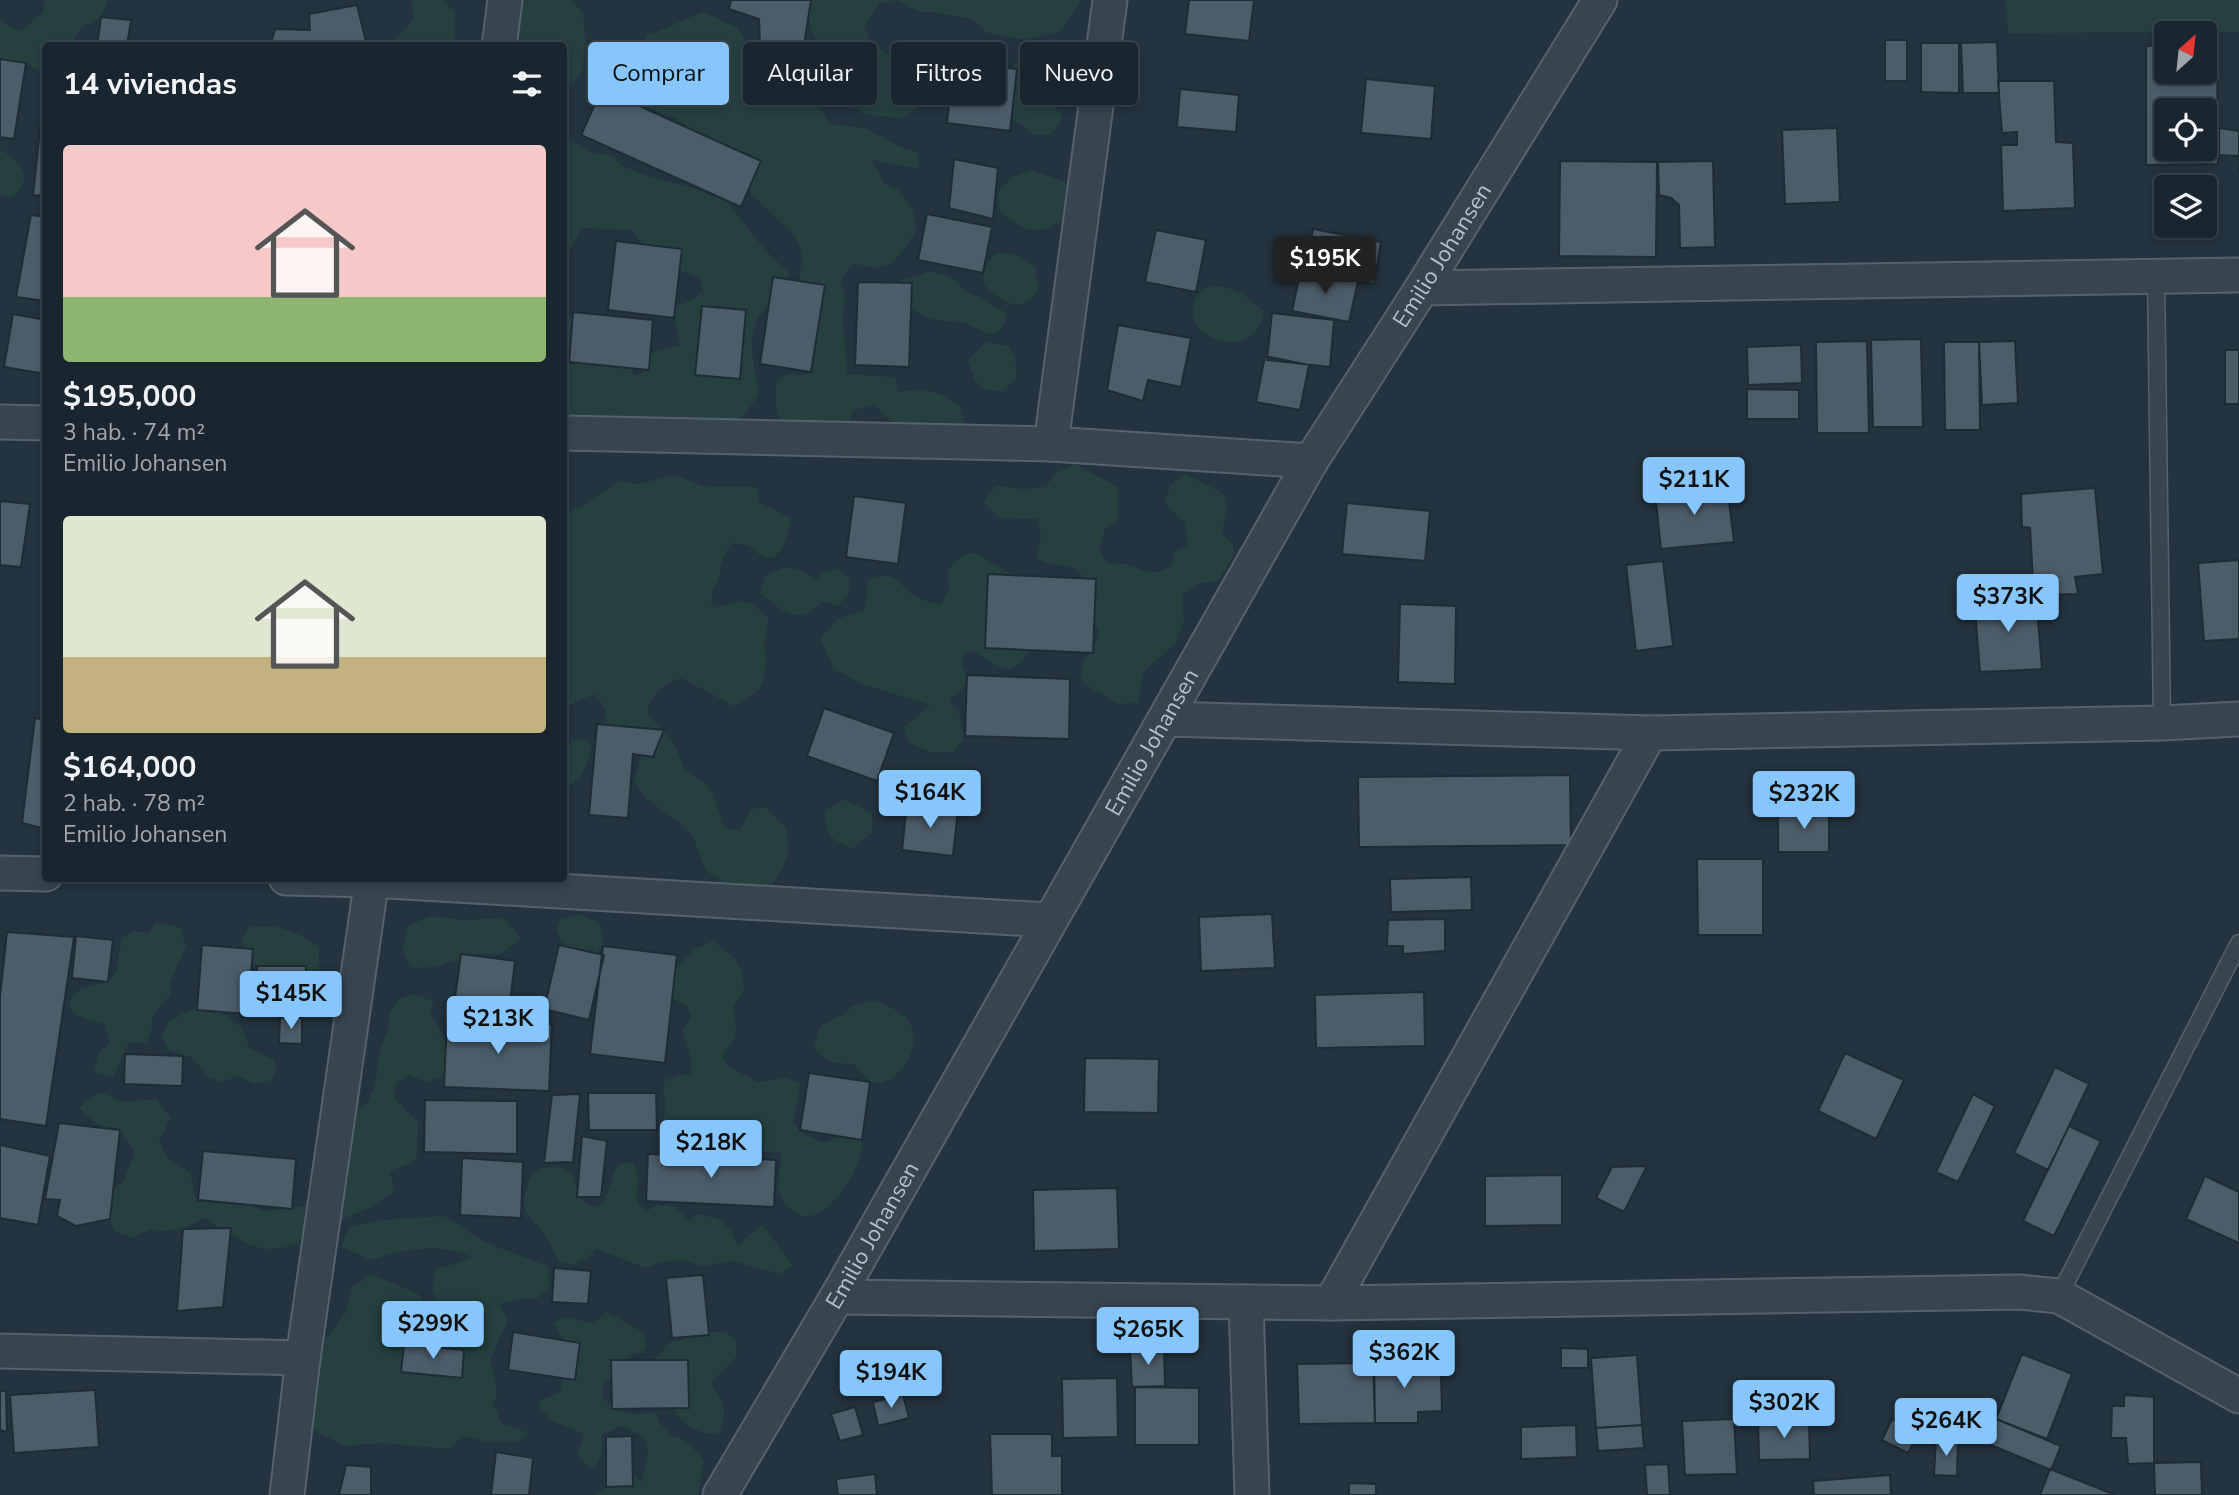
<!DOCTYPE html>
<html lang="es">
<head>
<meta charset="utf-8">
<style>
	:root { --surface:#1a262f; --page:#27323b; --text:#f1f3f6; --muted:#9fa5aa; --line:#38434b; --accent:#86c6fc }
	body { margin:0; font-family:"Nunito Sans",sans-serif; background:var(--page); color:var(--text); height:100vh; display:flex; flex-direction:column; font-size:26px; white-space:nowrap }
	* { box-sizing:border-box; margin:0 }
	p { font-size:23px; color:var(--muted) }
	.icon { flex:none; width:38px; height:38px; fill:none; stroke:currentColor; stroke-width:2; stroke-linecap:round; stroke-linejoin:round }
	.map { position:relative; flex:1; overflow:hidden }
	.sheet { position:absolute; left:42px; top:42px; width:525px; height:840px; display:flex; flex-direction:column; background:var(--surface); border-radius:7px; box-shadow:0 4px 10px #0003,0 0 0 2px var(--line) }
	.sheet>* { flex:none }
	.banner { position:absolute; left:588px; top:42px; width:665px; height:63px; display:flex; gap:14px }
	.needle { width:46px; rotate:27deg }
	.buttons { position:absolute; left:2154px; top:21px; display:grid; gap:14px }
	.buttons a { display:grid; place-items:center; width:63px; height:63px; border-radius:7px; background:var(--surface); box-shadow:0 4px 10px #0003,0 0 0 2px var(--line); font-size:35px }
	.price { position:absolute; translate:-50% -60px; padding:0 16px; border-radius:7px; background:var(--accent); color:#111; font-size:23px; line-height:46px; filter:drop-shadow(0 2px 4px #0008) }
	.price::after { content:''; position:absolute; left:50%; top:42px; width:21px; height:16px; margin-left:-10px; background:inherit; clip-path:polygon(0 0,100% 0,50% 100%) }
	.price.active { background:#222; color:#fff }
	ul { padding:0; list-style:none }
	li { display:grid; align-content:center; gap:14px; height:371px; padding:0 21px }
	li span { display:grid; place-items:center; height:217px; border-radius:7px; color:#555 }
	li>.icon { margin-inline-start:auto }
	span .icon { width:126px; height:126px; fill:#fffc; stroke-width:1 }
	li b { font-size:30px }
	h2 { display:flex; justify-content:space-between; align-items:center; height:84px; padding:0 21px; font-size:30px }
	.tag { padding:0 24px; border-radius:7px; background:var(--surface); box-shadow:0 4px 10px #0003,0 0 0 2px var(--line); font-size:24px; line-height:63px }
	.tag.active { background:var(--accent); color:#111 }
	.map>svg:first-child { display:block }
	.green { fill:#25403f }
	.building { fill:#4c5d6a; stroke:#1e2c36; stroke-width:2; fill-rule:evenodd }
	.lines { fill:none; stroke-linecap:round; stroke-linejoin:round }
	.lane-casing { stroke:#55626d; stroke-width:19 }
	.street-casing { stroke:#55626d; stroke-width:37 }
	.lane { stroke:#37454f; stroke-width:16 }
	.street { stroke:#37454f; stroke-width:33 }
	.labels { text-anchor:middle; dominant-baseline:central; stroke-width:7; stroke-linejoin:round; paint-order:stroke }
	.street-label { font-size:23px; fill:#b3bfca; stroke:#1c2a34 }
</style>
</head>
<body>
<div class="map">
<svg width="2239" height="1495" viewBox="0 0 2239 1495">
	<rect width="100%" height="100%" fill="#23333f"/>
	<path class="green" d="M45 0H108L101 17 81 28 71 45 46 46 45 69 40 72 29 65 0 58V21L19 31 43 13Z
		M412 0H442L455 12 454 45H381L398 37 413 20Z
		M504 0H571L583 13 586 43 582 74 564 87V46L490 45Z
		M808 0H897L880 3 865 25 869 40 892 57 919 85 921 105 903 118 867 115 842 102 829 74 828 52C809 34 809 26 808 0Z
		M897 0H1081L1061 31 1026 40 986 32 973 19 932 12H920Z
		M2005 0H2239V32L2008 33Z
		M704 12 737 28 750 49 759 86 785 94 815 99 830 124 864 128 905 149 918 152 919 169 872 160 884 183 897 189 914 210 916 232C895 260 890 276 854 263L840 280 845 297 843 318 847 374 895 377 898 392C929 388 933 389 960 406L968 436 901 431 874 404 853 411 846 434 793 441C777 415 773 411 777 380 793 369 798 379 811 372L816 349 813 323 799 273 803 259 800 247 795 236 752 194 749 185 677 119 622 97 604 84V65L645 59 643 48 647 35C668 29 684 18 704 12Z
		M1023 53 1049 61 1056 67C1057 83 1051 84 1049 98L1063 118 1051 135H1034L1013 119 1006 95 1012 68Z
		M564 137 590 152 613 156 623 166 644 175 696 189 727 202 766 251 789 273C786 303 772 297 759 317 745 338 756 371 759 394L744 416 729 423 699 429 665 418 646 420 608 416 579 418 564 416V313L586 319 626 360 635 376 642 373 646 354 680 345 674 318 676 306 692 300 703 291 701 279 685 272 670 270 656 260 631 230 582 228 567 255 564 258Z
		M2 150C23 165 35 176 12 198L0 195V151Z
		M1031 170 1068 183 1067 202 1064 218 1049 229 1028 230 1008 219 998 208V193L1010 178Z
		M995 253 1015 254 1036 267V276L1039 289 1031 300 1016 306C986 292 971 285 995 253Z
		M929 271 950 277 965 290 1003 311 1007 317 1003 327 993 335C981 332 973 325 961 322 955 320 950 321 944 321 925 320 907 307 896 293L901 279 918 276Z
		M1213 286C1235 286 1248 297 1264 311 1262 316 1262 323 1259 327 1242 357 1183 338 1194 302 1195 298 1200 292 1203 289Z
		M986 342 1009 346 1015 357 1017 378 1003 391C974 390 978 385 967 361Z
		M1075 464 1118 487V521L1105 529 1099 550 1107 563C1113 564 1120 563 1125 564 1146 570 1151 578 1171 566L1175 552 1187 545 1185 522 1178 518 1164 500 1171 484 1185 474 1219 491 1226 498V517L1221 532 1233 545V557L1218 581 1200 583 1184 593 1182 603 1184 620 1176 642 1143 673 1138 703 1119 704 1082 683C1078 656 1094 654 1100 631L1089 614V585L1077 569 1044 562 1036 557 1041 537 1038 519 999 518 983 502 996 486 1024 489 1046 487 1054 474Z
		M674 475 703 486 757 487 759 502 791 518C788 529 784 560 767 558 760 557 754 549 748 546 743 544 737 544 731 543L720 565 721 573 713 589 711 603 713 608C741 601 748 595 769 619L764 645 766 657 764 678 758 691 734 706 681 678C664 684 652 694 647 712L674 743 685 769 707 785 713 793 725 829 740 830 751 809 766 807 787 828 788 854 782 869 773 884 760 892H752L722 881 706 871 692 835 679 822 645 798 634 782 639 765 643 738 606 730 603 722 607 714 596 694 579 700 564 709 565 515 587 503 618 481 639 484Z
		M976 553 1011 574 1012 583C1015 596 1030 632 1030 643 1030 655 1020 664 1010 669 995 666 986 660 974 650L964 655 962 666 967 675 964 686 949 701 959 712 964 740 953 752 932 753 909 743 904 727 930 705 862 684 834 669 820 638 837 619 864 610 867 596V580C896 568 898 586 918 598 925 601 934 603 941 605L949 590 947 571 964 554Z
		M785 567 803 571 816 580 822 573 839 568 850 580 849 593 838 606 821 601C802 630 778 609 760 593L765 576Z
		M581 738 592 747C587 767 581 779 564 791V750L572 741Z
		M844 799 872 813V832L853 849 835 840 829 834 824 818 826 811Z
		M581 914 599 923 604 944 595 954C573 953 566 950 556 930L560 919Z
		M431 916 461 920 504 918 521 938 502 954H476L452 963 453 959C440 969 425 968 410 967L402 950 409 925Z
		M155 923 180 927 186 946 170 983V995L152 1017V1029L146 1043 129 1042 113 1077 94 1073 98 1054 110 1042 104 1024C89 1020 78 1019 69 1006L73 995 82 988 108 982 116 972 122 938 135 931 149 933Z
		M273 926C290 930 306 936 319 948V969L311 977C292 969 278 963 257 966L242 953V938L250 927Z
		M713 941C737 960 742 959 744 991L733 1007C737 1032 739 1036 722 1056L730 1067 758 1082 786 1078 801 1084 793 1122 805 1135 825 1143 839 1136 862 1140C865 1167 820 1239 791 1209 784 1203 779 1196 778 1186 778 1176 781 1164 781 1153L766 1152 736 1138 703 1145 686 1153 657 1136 666 1111 663 1086 666 1080 680 1075H690C695 1058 684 1046 683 1029L692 1018 686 1005 672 998 676 968 694 949Z
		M412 994 433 1001 431 1015C448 1043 455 1044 442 1077L426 1082 408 1075 397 1082 394 1097 418 1123 417 1157 413 1162 388 1172 393 1180 394 1192 370 1208 337 1221 349 1122 368 1101 375 1086 380 1049 387 1033 390 1012 398 1000Z
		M876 1000C889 1007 905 1012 911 1025 921 1046 902 1078 881 1083 877 1084 874 1082 870 1082L855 1065 832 1062 814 1049 819 1027 846 1013 852 1006Z
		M192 1009 221 1013 241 1026 250 1048 273 1060 277 1068 271 1080 255 1084 238 1076 222 1082 207 1077 193 1058 169 1050 161 1037 169 1021Z
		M101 1092 123 1102 156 1099 171 1118 159 1140 169 1160 190 1172 195 1197 209 1202 237 1201 264 1211 307 1206 314 1223C306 1239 302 1242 285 1247 254 1256 230 1232 204 1218L183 1229 158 1231 150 1229 133 1238 116 1232 102 1207 109 1193 123 1182 135 1153 120 1130C103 1132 89 1119 79 1107Z
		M633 1162C635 1167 638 1174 638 1179 637 1197 632 1195 645 1212L657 1205 675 1206 689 1221 698 1214C723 1218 727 1222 738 1245L762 1224 793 1266 779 1274 733 1261 702 1266 683 1260 661 1262 645 1268 596 1249 590 1256 573 1265 559 1261 546 1236 525 1211 524 1196 530 1178 541 1168 559 1166 572 1173C576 1188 579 1201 593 1207L604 1203C610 1190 611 1176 619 1164Z
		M444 1216 485 1242 548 1266 549 1289 536 1299 521 1298 499 1304 508 1321 490 1359 496 1384 497 1398 492 1401 502 1424 529 1433 519 1442H487L463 1436 449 1449 382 1443 344 1446 316 1431 311 1424 313 1352 336 1327 346 1312 352 1287 372 1274 420 1295 433 1323 439 1304C431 1292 432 1282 436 1269L454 1264 472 1257C438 1242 404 1249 371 1260L341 1247 350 1226 381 1220Z
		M607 1312 643 1332 647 1347 641 1353 632 1354 614 1377 603 1384V1398C621 1415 632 1416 656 1412L658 1420 671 1436C687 1437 695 1450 704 1462 699 1474 702 1484 698 1495H594L606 1487 632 1486 618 1461 642 1482 648 1449 644 1437 621 1426 602 1435C604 1450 602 1459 591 1469L579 1458 577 1453 583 1439 581 1433C561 1423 549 1424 537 1402L561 1392C563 1359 573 1353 553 1322L570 1317 593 1324Z
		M725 1331 737 1343 736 1357 713 1381 712 1386C726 1404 728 1413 718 1434 698 1435 686 1425 673 1410L676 1401 648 1364 659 1356 667 1343C679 1341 689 1338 701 1334 708 1331 717 1333 725 1331Z"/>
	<path class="building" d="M731 0H811L803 52 760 45 759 19 729 9Z
		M1189 0H1254L1249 41 1185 34Z
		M357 5 367 46H270L275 29 310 30 309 14Z
		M101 17 131 20 127 46H97Z
		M1885 40H1907V81H1885Z
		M1997 42 1999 93H1963L1961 43Z
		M1921 43H1959V93L1921 92Z
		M2166 45V72H2205V45H2217L2218 164 2146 165V46ZM2166 110H2205V149H2166Z
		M0 59 26 63 14 139 0 137Z
		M954 62 1017 69 1010 131 947 123Z
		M46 75V196L33 195Z
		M1366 79 1435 86 1431 139 1361 133Z
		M1998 81H2054L2056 142 2073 143 2075 208 2003 211 2001 145H2017V132L2002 133Z
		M602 89 761 161 741 207 581 135Z
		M1180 89 1239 95 1236 132 1177 127Z
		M1837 128 1840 202 1785 204 1782 130Z
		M2219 128 2239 131V172V156L2219 155Z
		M954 159 998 168 993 219 949 208Z
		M1560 161 1657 162 1656 257 1559 256Z
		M1713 161 1715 247 1680 248 1679 205 1671 198 1659 195 1658 162Z
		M927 214 992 227 983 273 918 260Z
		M31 215 46 217V301L16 297Z
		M1313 229 1381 242 1374 284 1305 271Z
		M1156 230 1206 240 1196 292 1145 282Z
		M616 241 682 249 674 318 608 310Z
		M1301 269 1358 281 1349 322 1292 311Z
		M773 277 825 285 811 372 760 364Z
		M858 282 912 283 909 367 855 365Z
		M702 306 746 310 740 379 695 375Z
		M573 312 653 320 649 370 569 362Z
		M1272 313 1334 320 1330 367 1267 360Z
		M13 314 46 320V374L4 367Z
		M1118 325 1191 338 1181 387 1148 380 1143 401 1107 390Z
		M1921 339 1923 427H1873L1871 340Z
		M1867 341 1869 433H1817L1816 342Z
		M2015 341 2018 403 1982 405 1979 342Z
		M1944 342H1979L1980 430H1945Z
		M1801 345 1802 383 1748 385 1747 347Z
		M2225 350H2239V404H2225Z
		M1265 356 1309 365 1300 410 1256 402Z
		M1747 389 1799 390V419H1747Z
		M1727 485 1734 542 1661 549 1655 493Z
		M2095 488 2103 574 2075 577 2078 594 2042 595 2041 579 2033 580 2030 528 2022 527 2021 494Z
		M854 496 906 503 898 564 846 557Z
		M0 501 30 504 21 567 0 565Z
		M1347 503 1430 511 1425 561 1342 554Z
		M2239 560V639L2204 641 2198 563Z
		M1663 561 1673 646 1636 651 1626 565Z
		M988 574 1096 579 1093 653 985 648Z
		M2020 587 2021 607H2037L2042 669 1980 672 1975 611 1994 610 1992 589Z
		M1400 604 1456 606 1455 684 1398 682Z
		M967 675 1070 679 1069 739 965 736Z
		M824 708 894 733 877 781 807 756Z
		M35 718 46 720V829L22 823Z
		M597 724 664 730 653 757 633 754 628 818 589 815Z
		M1570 775 1571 845 1359 847 1358 777Z
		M907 803 958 809 953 856 902 850Z
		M1778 810H1829V852H1778Z
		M1697 859H1763V935H1698Z
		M1471 877 1472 910 1391 912 1390 879Z
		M1272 914 1275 968 1201 971 1199 917Z
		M1445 919V951L1403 954V946H1387L1388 920Z
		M7 932 74 937 46 1126 0 1119V996Z
		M76 936 113 940 108 982 72 978Z
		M202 945 253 949 248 1014 197 1010Z
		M559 945 604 955 589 1020 544 1009Z
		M603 946 677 955 665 1063 590 1054Z
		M461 954 515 961 508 1019 453 1012Z
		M257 966H306L305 1016 259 1015Z
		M1424 992 1425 1046 1316 1048 1315 995Z
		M280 1017 302 1018V1044L279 1043Z
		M447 1020 552 1024 549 1091 444 1087Z
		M1845 1053 1904 1080 1876 1139 1818 1111Z
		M125 1054 183 1056 182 1086 124 1084Z
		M1085 1058 1159 1059 1158 1113 1084 1112Z
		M2055 1067 2089 1084 2048 1170 2014 1153Z
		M809 1073 870 1082 862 1140 800 1130Z
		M588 1093H656L657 1130H589Z
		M580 1094 573 1162 544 1163 552 1095Z
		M1973 1094 1995 1106 1958 1182 1936 1172Z
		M425 1100 517 1101V1154L424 1152Z
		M59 1123 120 1130 110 1219 76 1226 57 1216 60 1200 45 1199Z
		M2069 1126 2101 1141 2054 1236 2023 1221Z
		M582 1136 607 1141 601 1197H577Z
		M0 1145 50 1156 38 1225 0 1218Z
		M203 1151 296 1159 292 1209 198 1200Z
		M648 1154 776 1160 774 1207 646 1201Z
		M462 1158 523 1162 521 1218 460 1215Z
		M1647 1166 1624 1212 1596 1198 1612 1167Z
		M1562 1175V1225L1485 1226V1176Z
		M2205 1176 2239 1192V1243L2186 1219Z
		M1117 1188 1119 1249 1034 1251 1033 1190Z
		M231 1228 223 1307 177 1311 183 1229Z
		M554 1268 591 1271 588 1304 552 1302Z
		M703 1275 709 1335 672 1338 666 1278Z
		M513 1332 580 1343 575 1380 508 1370Z
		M404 1344 464 1350 462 1378 401 1372Z
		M1164 1346 1165 1386 1132 1387 1130 1348Z
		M1561 1348 1588 1349V1368H1561Z
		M2022 1354 2072 1374 2047 1439 1996 1419Z
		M1637 1355 1642 1425 1596 1428 1591 1358Z
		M1374 1356H1418V1374L1441 1372 1442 1411 1418 1412V1423H1375Z
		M611 1360H688L689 1408 612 1409Z
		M1373 1363 1375 1423 1299 1424 1297 1364Z
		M1117 1378 1118 1437 1063 1438 1062 1379Z
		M1135 1387 1199 1388V1445H1135Z
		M95 1390 99 1447 14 1453 10 1395Z
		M0 1391H6L7 1432 0 1430Z
		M903 1395 909 1418 878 1426 873 1402Z
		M2124 1395 2154 1397V1463L2128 1464 2126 1438H2111L2112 1406H2124Z
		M855 1407 863 1435 840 1441 831 1414Z
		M1734 1419 1737 1474 1685 1475 1682 1421Z
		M1892 1419 1919 1433 1908 1453 1882 1440Z
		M1996 1419 2061 1446 2051 1470 1986 1443Z
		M1758 1421H1809L1810 1459 1759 1460Z
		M1576 1425 1577 1457 1521 1459V1427Z
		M1642 1425 1644 1448 1598 1451 1596 1428Z
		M990 1434H1052V1456H1062V1495H992Z
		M632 1436 633 1486 606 1487V1437Z
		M1936 1439 1958 1440 1957 1476 1934 1475Z
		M496 1452 533 1458 529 1495H491Z
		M2201 1462 2202 1495H2155L2154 1463Z
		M1668 1464 1670 1495H1647L1645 1465Z
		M346 1465 371 1467V1495H339Z
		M2050 1469 2113 1494 2112 1495H2040Z
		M875 1474 877 1495H838L836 1479Z
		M1890 1475 1891 1495H1814L1813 1481Z
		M1349 1483 1376 1484V1495H1349Z"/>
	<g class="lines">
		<g class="lane-casing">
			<path id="lane" d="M2156 277 2162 723
				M2059 1296 2239 943"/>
		</g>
		<g class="street-casing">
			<g id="street">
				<path d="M499 46 505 0"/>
				<path d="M1422 288 2239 275"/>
				<path d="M0 422 46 423"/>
				<path d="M564 433 1051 444 1311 461"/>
				<path d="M1051 444 1110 0"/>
				<path d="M1166 719 1650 733 2162 723 2239 719"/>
				<path d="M0 873 46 874"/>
				<path d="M286 878 371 880 1049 920"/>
				<path d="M837 1297 1331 1303 2019 1292 2059 1296 2239 1396"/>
				<path d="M1246 1302 1252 1495"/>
				<path d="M1331 1303 1650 733"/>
				<path d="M0 1351 303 1358"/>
				<path d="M287 1495 303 1358 372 878"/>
				<path id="s1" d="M720 1495 837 1297 1311 461 1422 288 1600 0"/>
			</g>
		</g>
		<use href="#lane" class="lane"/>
		<use href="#street" class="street"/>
	</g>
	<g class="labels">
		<g class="street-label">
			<text stroke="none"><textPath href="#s1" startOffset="1435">Emilio Johansen</textPath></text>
			<text stroke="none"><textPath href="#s1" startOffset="868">Emilio Johansen</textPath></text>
			<text stroke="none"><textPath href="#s1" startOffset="301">Emilio Johansen</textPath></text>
		</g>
	</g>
</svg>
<div class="buttons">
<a><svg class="needle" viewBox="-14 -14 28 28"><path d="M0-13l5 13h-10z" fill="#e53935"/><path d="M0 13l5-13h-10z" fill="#9fa5aa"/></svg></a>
<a><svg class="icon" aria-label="locate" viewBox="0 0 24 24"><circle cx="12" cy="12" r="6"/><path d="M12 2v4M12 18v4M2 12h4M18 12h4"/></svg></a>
<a><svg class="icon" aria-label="layers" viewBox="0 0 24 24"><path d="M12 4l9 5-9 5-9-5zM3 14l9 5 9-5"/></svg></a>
</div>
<b class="price active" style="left:1325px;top:296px">$195K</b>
<b class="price" style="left:1694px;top:517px">$211K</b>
<b class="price" style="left:2008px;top:634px">$373K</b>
<b class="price" style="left:930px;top:830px">$164K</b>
<b class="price" style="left:1804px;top:831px">$232K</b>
<b class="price" style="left:291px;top:1031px">$145K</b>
<b class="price" style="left:498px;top:1056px">$213K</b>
<b class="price" style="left:711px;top:1180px">$218K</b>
<b class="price" style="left:433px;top:1361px">$299K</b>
<b class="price" style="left:1148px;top:1367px">$265K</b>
<b class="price" style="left:1404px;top:1390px">$362K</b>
<b class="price" style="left:891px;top:1410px">$194K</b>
<b class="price" style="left:1784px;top:1440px">$302K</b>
<b class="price" style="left:1946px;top:1458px">$264K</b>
<div class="banner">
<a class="tag active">Comprar</a>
<a class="tag">Alquilar</a>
<a class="tag">Filtros</a>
<a class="tag">Nuevo</a>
</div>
<section class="sheet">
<h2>14 viviendas<svg class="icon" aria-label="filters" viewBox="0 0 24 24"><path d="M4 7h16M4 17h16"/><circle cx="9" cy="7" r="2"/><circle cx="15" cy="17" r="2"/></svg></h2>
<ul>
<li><span style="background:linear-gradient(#f6c9c9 70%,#8fb573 0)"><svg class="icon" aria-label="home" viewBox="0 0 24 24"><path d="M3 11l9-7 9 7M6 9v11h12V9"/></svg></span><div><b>$195,000</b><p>3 hab. · 74 m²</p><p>Emilio Johansen</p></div></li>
<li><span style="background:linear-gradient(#dfe7d0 65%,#c2b280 0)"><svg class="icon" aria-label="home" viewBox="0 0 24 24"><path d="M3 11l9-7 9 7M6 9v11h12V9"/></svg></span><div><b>$164,000</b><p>2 hab. · 78 m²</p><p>Emilio Johansen</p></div></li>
</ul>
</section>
</div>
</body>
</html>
